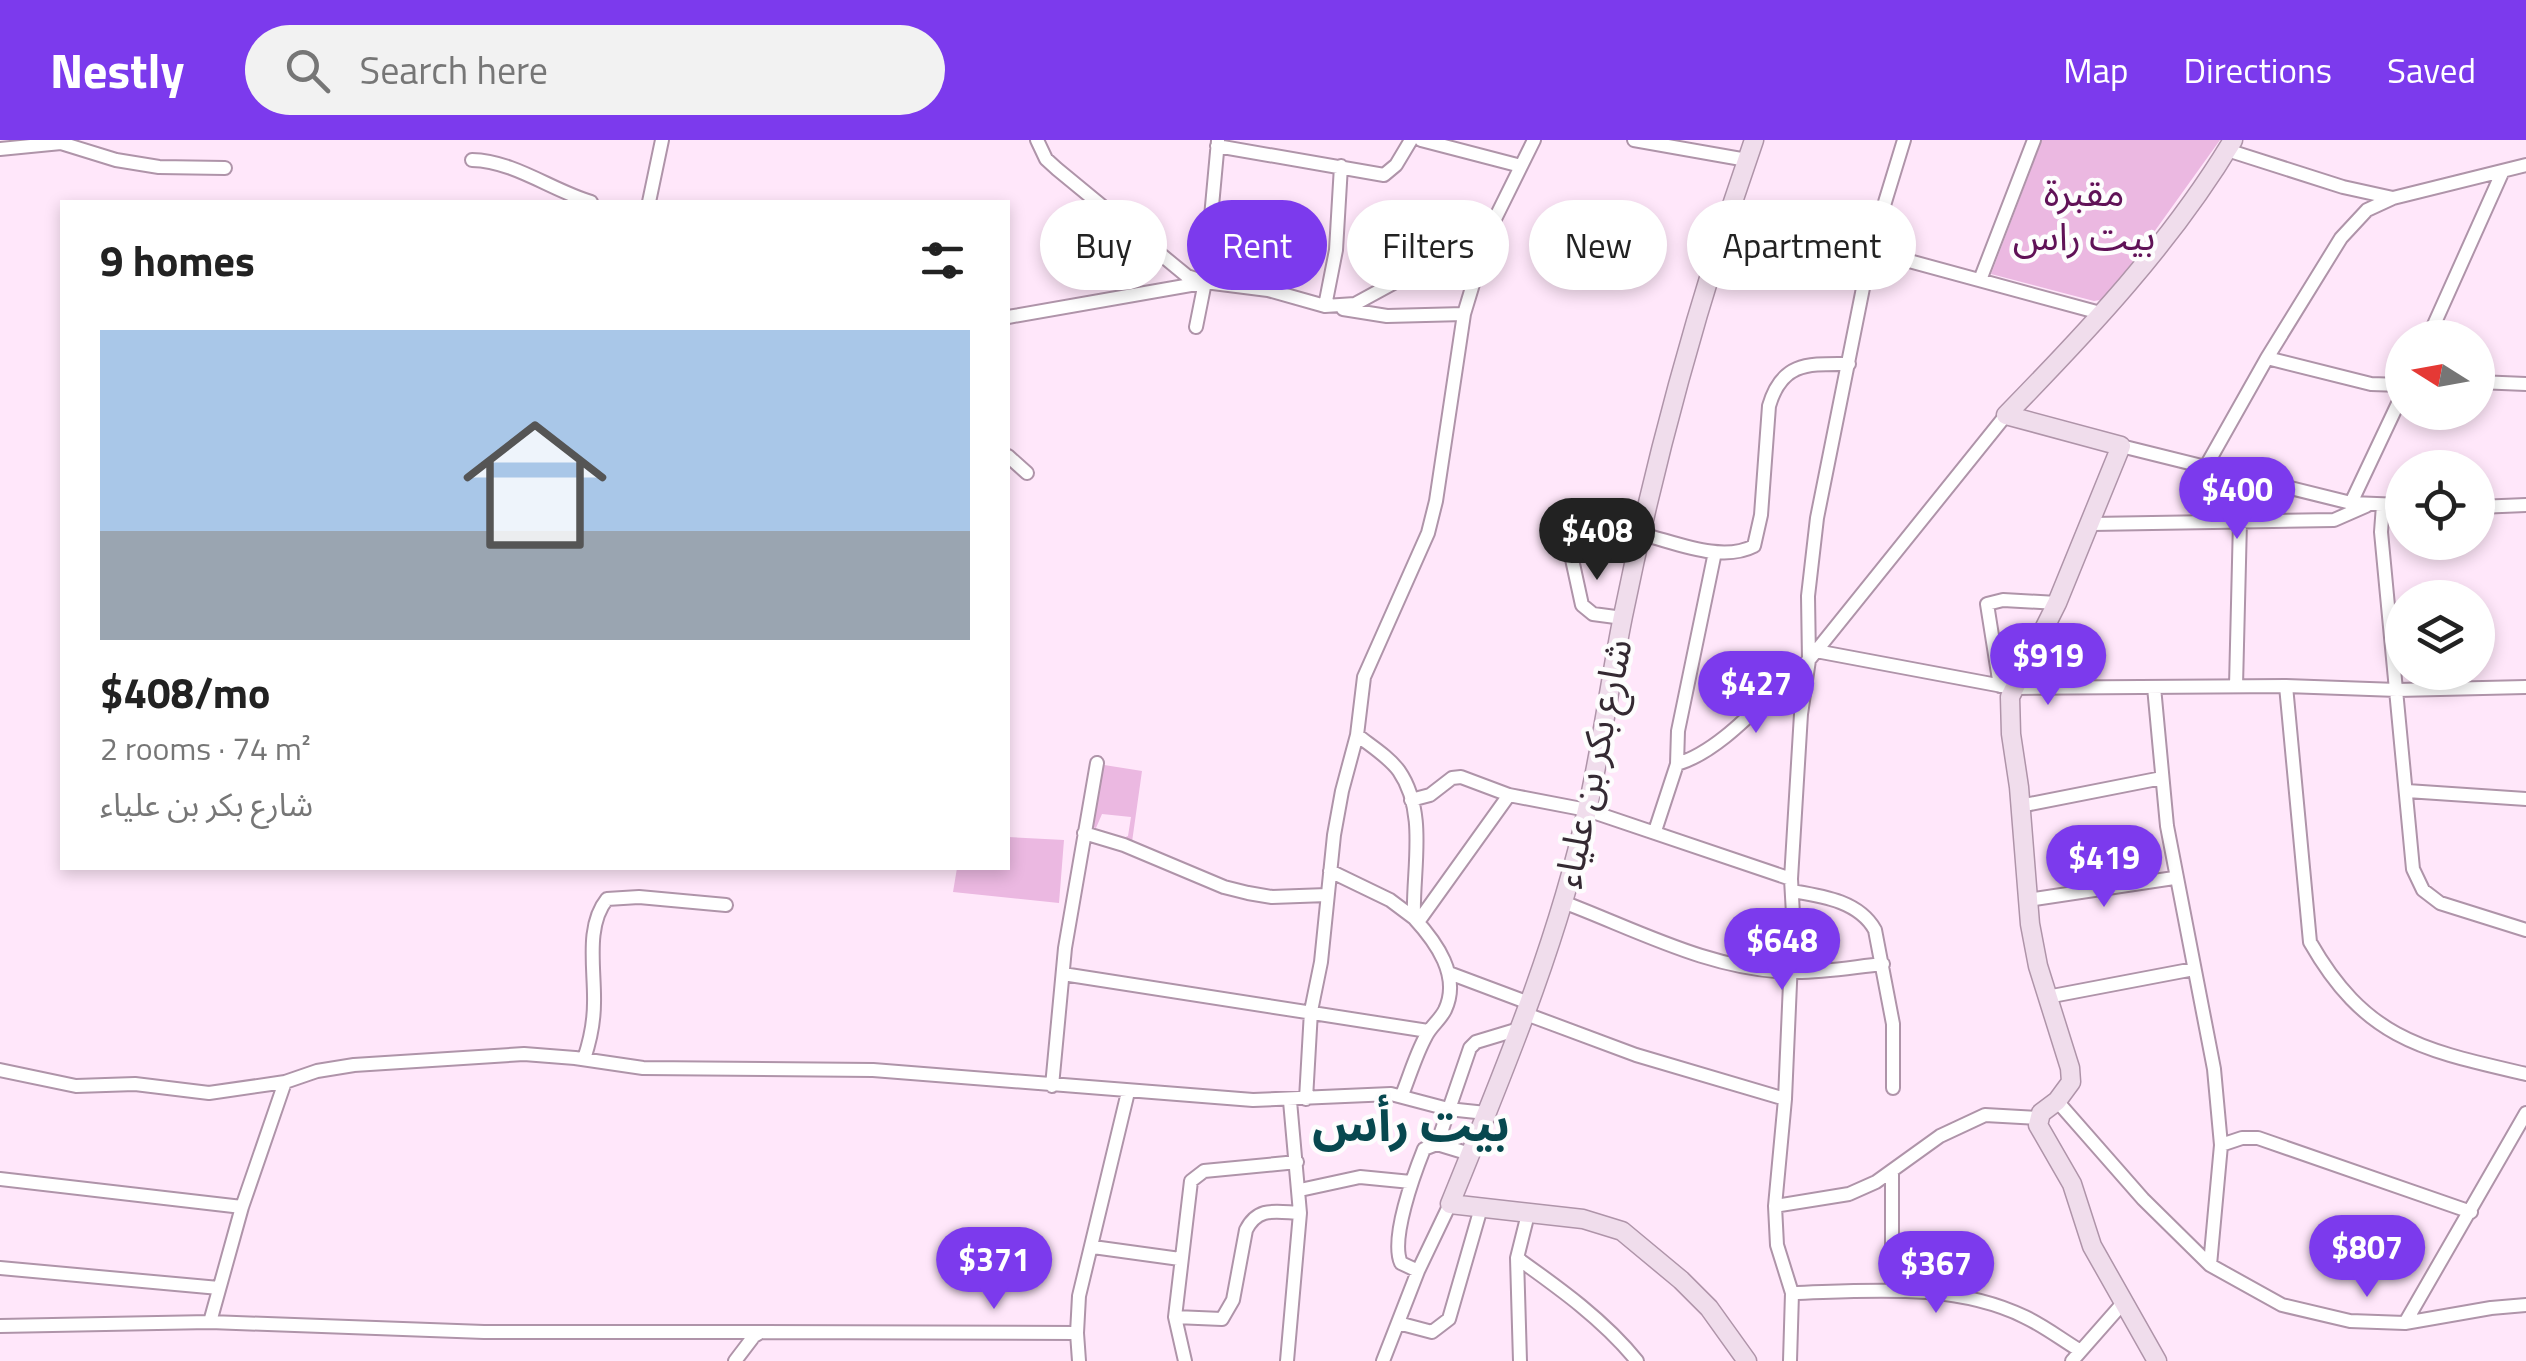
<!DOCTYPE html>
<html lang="en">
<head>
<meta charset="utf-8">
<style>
	:root { --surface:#fff; --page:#f2f2f2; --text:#222; --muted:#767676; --accent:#7c3aed }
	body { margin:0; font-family:"Titillium Web","Noto Sans Arabic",sans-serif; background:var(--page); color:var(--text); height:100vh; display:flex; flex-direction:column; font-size:38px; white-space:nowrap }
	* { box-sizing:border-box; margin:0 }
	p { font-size:32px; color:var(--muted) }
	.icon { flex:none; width:55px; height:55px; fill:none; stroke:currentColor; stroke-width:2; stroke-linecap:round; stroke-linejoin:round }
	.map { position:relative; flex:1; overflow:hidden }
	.drawer { position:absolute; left:60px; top:60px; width:950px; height:670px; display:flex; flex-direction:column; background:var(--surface); border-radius:0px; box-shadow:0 5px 15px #0003 }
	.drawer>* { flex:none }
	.hud { position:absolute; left:1040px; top:60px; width:950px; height:90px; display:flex; gap:20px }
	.needle { width:65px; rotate:281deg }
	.buttons { position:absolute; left:2385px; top:180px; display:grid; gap:20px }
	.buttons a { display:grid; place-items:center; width:110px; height:110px; border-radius:50%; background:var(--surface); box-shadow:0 5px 15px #0003; font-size:50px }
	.price { position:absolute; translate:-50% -85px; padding:0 22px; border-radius:35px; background:var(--accent); color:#fff; font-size:32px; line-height:65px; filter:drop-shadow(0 2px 5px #0008) }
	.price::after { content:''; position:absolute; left:50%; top:60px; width:30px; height:22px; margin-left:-15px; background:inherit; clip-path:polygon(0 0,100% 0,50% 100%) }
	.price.active { background:#222; color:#fff }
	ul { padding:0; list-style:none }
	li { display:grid; align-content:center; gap:20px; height:530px; padding:0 40px }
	li span { display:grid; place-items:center; height:310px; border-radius:0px; color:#555 }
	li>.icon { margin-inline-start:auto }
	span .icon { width:180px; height:180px; fill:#fffc; stroke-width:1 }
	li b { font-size:42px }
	h2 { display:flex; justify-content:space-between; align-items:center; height:120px; padding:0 40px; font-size:42px }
	.pill { padding:0 35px; border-radius:45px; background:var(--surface); box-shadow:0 5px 15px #0003; font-size:35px; line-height:90px }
	.pill.active { background:var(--accent); color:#fff }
	header { display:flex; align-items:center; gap:60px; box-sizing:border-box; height:140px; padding:0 50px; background:var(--accent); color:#fff }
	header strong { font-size:48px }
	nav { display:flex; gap:55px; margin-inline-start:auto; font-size:35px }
	.search { width:700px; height:90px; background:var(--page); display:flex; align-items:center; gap:25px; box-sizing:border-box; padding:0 35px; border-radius:55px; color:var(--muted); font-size:38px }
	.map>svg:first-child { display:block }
	.green { fill:#ebb8e1 }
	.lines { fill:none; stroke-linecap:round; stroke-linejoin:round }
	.street-casing { stroke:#af94a9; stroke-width:16 }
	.secondary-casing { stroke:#af94a9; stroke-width:21 }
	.street { stroke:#fff; stroke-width:12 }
	.secondary { stroke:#f0ddec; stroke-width:18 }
	.labels { text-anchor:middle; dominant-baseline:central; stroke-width:9; stroke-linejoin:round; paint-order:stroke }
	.park-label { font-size:38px; fill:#601257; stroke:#fdfdfd }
	.street-label { font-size:38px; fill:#342932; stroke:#fdfdfd }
	.district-label { font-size:48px; font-weight:bold; fill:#07484f; stroke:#fdfdfd }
</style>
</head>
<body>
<header>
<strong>Nestly</strong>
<div class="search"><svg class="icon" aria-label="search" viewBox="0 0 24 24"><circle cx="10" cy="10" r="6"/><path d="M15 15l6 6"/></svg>Search here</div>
<nav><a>Map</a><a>Directions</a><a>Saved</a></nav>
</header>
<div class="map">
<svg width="2526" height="1221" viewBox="0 0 2526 1221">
	<rect width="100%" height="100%" fill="#ffe7fa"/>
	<path class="green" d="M2042 0H2220L2106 159 2094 161 1991 134Z
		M1098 624 1142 631 1132 702 1118 700 1128 696 1131 677 1102 674 1096 688 1089 687Z
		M1008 697 1064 700 1059 763 953 752 957 728H1008Z"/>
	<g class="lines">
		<g class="street-casing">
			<path id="street" d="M1037 0 1046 19 1057 29 1187 136 1205 142 1268 150 1325 166 1355 164 1489 91
				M1421 0 1521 26
				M1634 0 1747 20
				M1217 6 1384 35 1396 25 1411 0
				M0 9 61 3 116 20 159 27 225 28
				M2227 10 2343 47 2393 58
				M472 20C514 21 551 50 591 62
				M649 62 662 0
				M1729 72 2104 174
				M1980 140 2034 0
				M1325 166 1336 110 1341 26
				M1343 169 1387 176 1464 174
				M1008 177 1202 143
				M1196 187 1205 142 1218 1
				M2428 198 2502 33
				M2267 218 2371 244 2402 245
				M2478 242 2526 244
				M2121 306 2351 363 2402 365
				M1008 316 1027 333
				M2205 328 2267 218 2341 98 2367 70 2393 58 2526 25
				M2351 363 2402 255
				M2383 365 2381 392 2413 729 2423 750 2440 763 2526 790
				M2478 367 2526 365
				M2092 384 2334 380 2366 366
				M1641 394C1675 402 1721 423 1754 406L1761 375 1769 266C1782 221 1809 224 1849 224
				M1570 410 1582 465 1593 474 1623 478
				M1816 511 2013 548 2286 546
				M2000 546 1987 464 2003 460 2057 463
				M2236 546 2240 381
				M2154 547 2167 686 2214 929 2221 1005
				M2526 547 2397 550 2286 546 2310 802C2366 900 2423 910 2526 934
				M1357 595C1371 606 1389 617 1399 631 1428 673 1412 731 1414 778 1436 802 1461 836 1445 870 1440 880 1431 886 1426 896 1416 914 1410 935 1402 955
				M1677 624C1725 610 1770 551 1809 520L1808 456 1817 378 1871 108 1904 0
				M2407 651 2526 659
				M1411 660 1430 655 1452 638 1461 637 1509 655 1587 670 1791 739
				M2020 666 2162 638
				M1655 691 1677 624 1678 591 1715 412
				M1084 693 1124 705 1224 747 1248 753 1272 757 1327 755
				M1330 731 1390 760 1414 778
				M1792 751C1822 756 1859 761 1875 790L1893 884V948
				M2028 760 2174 738
				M1563 762C1637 790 1710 830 1791 832 1821 833 1853 827 1883 824
				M1418 782 1509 655
				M1449 833 1529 863
				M1063 834 1428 891
				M2047 857 2194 829
				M1526 874 1636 915 1785 959
				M584 919C590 901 594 883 594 863 595 830 585 786 607 759L639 757 726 765
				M0 930 76 946 135 944 209 953 285 942 317 931 354 925 524 914 575 918 643 928 873 930 1253 960 1391 954 1448 969 1486 973
				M1052 946 1065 808 1097 623
				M1306 959 1311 871 1321 822 1334 695 1342 651 1357 595 1364 537 1428 393 1436 361 1464 174 1489 91 1534 0
				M2057 961 2143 1059 2210 1125 2282 1165 2350 1181 2405 1183 2491 1168 2526 1165
				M1470 1014 1437 1004 1470 908 1476 902 1519 889
				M1892 1032V1150
				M0 1039 242 1067
				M1300 1050 1360 1037 1411 1042
				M1775 1066 1849 1054 1876 1042 1940 996 1985 975 2037 978
				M1093 1107 1180 1119
				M1517 1118C1559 1148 1604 1180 1637 1221
				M2210 1125 2221 1005 2242 998H2258L2471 1072
				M0 1128 219 1148
				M1418 1131 1401 1123C1390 1099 1414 1034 1424 1009L1437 1004
				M1792 1153C1868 1151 1954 1142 2025 1177 2044 1186 2061 1199 2079 1210
				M1175 1177 1222 1179 1233 1160 1246 1090C1258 1066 1276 1072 1300 1073
				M210 1182 484 1192H761
				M1398 1183 1432 1192 1449 1179 1481 1068
				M2405 1183 2526 973
				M0 1186 210 1182 242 1067 285 942
				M1077 1193 1079 1221
				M735 1221 754 1196 761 1192 1077 1193 1079 1156 1128 952
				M1185 1221 1175 1177 1191 1041 1204 1031 1297 1022
				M1287 1221 1300 1073 1290 961
				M1383 1221 1418 1131 1450 1064
				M1520 1221 1517 1118 1528 1074
				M1790 1221 1792 1153 1777 1105 1775 1066 1785 959 1793 774 1791 739 1801 574 1809 520 2006 275
				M2072 1221 2123 1163"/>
		</g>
		<g class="secondary-casing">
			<path id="secondary" d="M1747 1221 1709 1168 1681 1140 1622 1091 1583 1079 1450 1064C1502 935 1557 806 1587 670 1602 606 1610 540 1623 476 1656 314 1700 155 1754 0
				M2157 1221 2092 1106 2072 1044 2038 985 2041 973 2057 961 2071 942 2070 928 2038 826 2030 784 2019 647 2011 594 2010 557 2057 463 2121 306 2006 275C2089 190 2171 103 2233 0"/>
		</g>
		<use href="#street" class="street"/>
		<use href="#secondary" class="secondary"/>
	</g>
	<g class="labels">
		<g class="park-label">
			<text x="2084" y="52">مقبرة<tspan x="2084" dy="44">بيت راس</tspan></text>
		</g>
		<g class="street-label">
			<text transform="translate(1592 623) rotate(-78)">شارع بكر بن علياء</text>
		</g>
		<g class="district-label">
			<text x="1411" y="983">بيت رأس</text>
		</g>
	</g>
</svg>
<div class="buttons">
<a><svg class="needle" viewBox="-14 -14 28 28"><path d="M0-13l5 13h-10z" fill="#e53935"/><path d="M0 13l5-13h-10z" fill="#767676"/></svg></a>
<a><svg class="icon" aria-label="locate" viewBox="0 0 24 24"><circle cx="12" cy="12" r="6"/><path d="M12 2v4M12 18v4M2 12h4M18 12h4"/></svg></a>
<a><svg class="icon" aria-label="layers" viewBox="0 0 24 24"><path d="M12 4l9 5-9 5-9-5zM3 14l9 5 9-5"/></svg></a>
</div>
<b class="price" style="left:2237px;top:402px">$400</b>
<b class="price active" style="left:1597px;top:443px">$408</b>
<b class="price" style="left:2048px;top:568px">$919</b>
<b class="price" style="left:1756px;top:596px">$427</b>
<b class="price" style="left:2104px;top:770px">$419</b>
<b class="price" style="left:1782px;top:853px">$648</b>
<b class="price" style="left:2367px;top:1160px">$807</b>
<b class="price" style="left:994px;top:1172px">$371</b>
<b class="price" style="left:1936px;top:1176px">$367</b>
<div class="hud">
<a class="pill">Buy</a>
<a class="pill active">Rent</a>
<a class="pill">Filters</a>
<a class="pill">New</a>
<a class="pill">Apartment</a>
</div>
<section class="drawer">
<h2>9 homes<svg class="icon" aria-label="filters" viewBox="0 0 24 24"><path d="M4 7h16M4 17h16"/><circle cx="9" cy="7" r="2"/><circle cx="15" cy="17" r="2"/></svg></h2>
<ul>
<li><span style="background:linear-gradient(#a9c7e8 65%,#9aa5b1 0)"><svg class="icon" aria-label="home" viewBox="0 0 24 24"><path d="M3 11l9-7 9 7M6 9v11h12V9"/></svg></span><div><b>$408/mo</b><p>2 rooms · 74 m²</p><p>شارع بكر بن علياء</p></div></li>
</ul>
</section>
</div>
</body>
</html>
